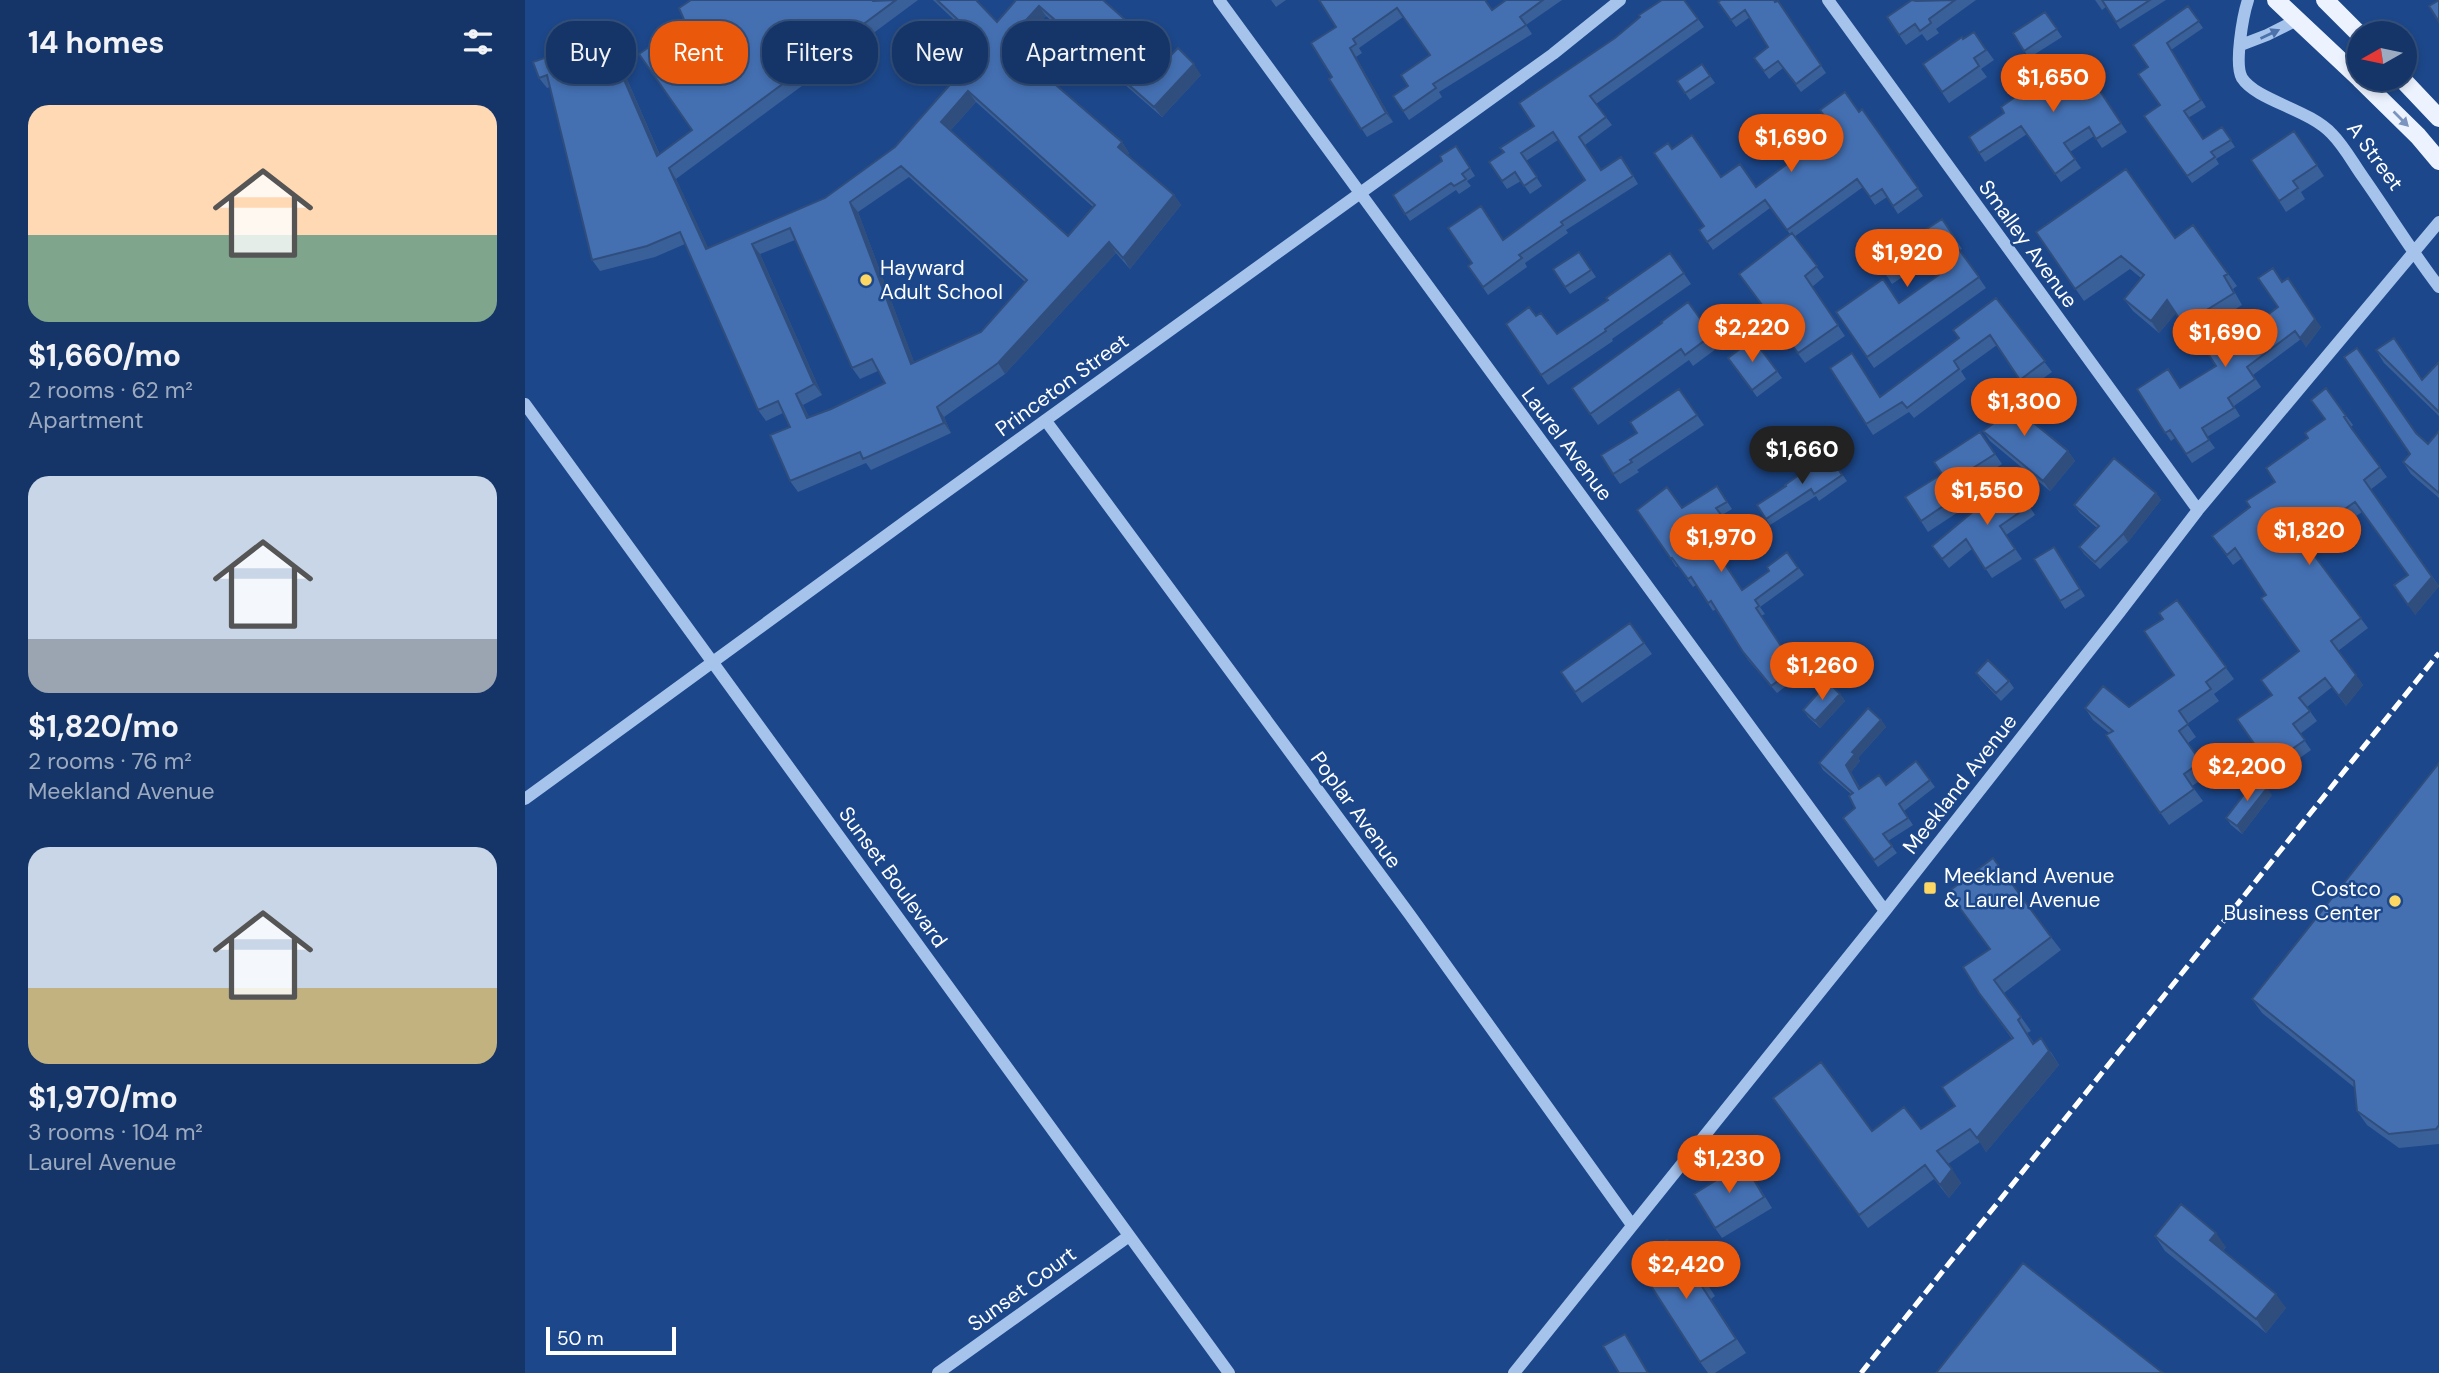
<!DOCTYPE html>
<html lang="en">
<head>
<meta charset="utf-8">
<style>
	:root { --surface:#153568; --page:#1e3d6e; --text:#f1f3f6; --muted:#9dabc0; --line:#34507c; --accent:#ea580c }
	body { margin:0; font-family:"DM Sans",sans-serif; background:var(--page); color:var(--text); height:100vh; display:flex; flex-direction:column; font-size:26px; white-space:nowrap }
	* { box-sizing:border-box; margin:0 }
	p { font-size:23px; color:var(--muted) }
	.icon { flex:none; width:38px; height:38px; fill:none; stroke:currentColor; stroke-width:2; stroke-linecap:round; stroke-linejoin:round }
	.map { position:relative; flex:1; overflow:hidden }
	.details { display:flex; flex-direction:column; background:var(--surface); width:525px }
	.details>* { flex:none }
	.guide { position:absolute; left:21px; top:21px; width:665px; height:63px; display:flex; gap:14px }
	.needle { width:46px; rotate:261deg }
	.controls { position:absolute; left:1822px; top:21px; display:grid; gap:14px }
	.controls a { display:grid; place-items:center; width:70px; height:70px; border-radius:50%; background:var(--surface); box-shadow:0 4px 10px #0003,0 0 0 2px var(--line); font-size:35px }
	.scale { position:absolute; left:21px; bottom:18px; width:130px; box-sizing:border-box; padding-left:7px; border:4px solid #fff; border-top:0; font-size:19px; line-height:24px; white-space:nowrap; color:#fff; -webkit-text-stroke:5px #1c478a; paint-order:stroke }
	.price { position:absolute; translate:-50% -60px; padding:0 16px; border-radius:24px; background:var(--accent); color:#fff; font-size:23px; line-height:46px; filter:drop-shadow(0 2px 4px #0008) }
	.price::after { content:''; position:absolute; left:50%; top:42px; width:21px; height:16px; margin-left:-10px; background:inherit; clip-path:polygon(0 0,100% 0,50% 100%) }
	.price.active { background:#222; color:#fff }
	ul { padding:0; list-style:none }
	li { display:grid; align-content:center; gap:14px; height:371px; padding:0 28px }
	li span { display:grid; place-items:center; height:217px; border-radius:21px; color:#555 }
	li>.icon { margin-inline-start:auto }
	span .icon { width:126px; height:126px; fill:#fffc; stroke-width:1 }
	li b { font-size:30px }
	h2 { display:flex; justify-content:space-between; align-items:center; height:84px; padding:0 28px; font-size:30px }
	.tag { padding:0 24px; border-radius:28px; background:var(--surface); box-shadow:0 4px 10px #0003,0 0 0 2px var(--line); font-size:24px; line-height:63px }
	.tag.active { background:var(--accent); color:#fff }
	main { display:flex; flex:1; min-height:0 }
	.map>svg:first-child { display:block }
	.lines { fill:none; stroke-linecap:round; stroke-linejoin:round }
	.minor { stroke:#a6c3ec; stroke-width:12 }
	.major { stroke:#ecf3ff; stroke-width:18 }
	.rail { stroke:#fff; stroke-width:5; stroke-dasharray:12 5; stroke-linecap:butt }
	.wall { fill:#3a6099; fill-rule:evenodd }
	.shaded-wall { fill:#304e7d }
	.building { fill:#4470b2; stroke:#304e7d; stroke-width:2; fill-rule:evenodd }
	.oneway { fill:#4c72ac }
	.oneway2 { fill:#7a94bf }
	.poi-dot { fill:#fdd764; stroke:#1c478a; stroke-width:2.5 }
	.labels { text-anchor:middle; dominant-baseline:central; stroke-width:5; stroke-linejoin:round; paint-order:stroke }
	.street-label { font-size:21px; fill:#fff; stroke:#1c478a }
	.poi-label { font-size:21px; fill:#fff; stroke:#1c478a; text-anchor:start }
</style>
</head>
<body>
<main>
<section class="details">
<h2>14 homes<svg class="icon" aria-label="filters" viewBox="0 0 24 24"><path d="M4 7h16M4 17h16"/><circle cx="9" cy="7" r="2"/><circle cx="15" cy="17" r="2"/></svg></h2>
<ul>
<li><span style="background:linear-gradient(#ffd9b3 60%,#7fa58c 0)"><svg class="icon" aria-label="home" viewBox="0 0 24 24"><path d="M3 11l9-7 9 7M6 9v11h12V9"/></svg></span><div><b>$1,660/mo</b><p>2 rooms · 62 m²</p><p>Apartment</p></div></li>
<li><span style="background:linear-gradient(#c9d6e8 75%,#9aa5b1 0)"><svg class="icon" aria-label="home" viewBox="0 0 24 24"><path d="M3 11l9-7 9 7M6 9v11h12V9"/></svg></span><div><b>$1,820/mo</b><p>2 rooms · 76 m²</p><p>Meekland Avenue</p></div></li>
<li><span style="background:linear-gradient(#c9d6e8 65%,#c2b280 0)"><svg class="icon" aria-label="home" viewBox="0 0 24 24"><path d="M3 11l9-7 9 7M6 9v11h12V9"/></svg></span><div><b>$1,970/mo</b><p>3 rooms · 104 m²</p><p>Laurel Avenue</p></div></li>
</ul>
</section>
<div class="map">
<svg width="1914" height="1373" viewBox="0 0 1914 1373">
	<rect width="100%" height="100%" fill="#1c478a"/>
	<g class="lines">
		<path class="minor" d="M694 0 1360 911
			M1303 0 1673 510
			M1723 0C1718 15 1709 65 1717 78 1732 101 1784 109 1807 134 1819 146 1828 163 1838 177 1864 214 1887 252 1914 287
			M1716 45 1742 35 1772 20
			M0 404 704 1373
			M521 421 885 915 1107 1225
			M0 799 396 510 1028 54 1095 0
			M413 1373 604 1236
			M989 1373 1360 911 1594 613 1673 510 1914 222"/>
		<path class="major" d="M1751 0 1834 78
			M1800 0 1834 34
			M1835 79 1893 136 1914 161
			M1877 79 1914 118"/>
		<path class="rail" d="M1336 1373 1914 653"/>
	</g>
	<path class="wall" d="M349 0H393L151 179 183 248 300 198 370 147 458 47 408 0H451L472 22 491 0H578L643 58 676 75 637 117 521 16 491 50 597 142 604 153 602 155 649 195 656 205 605 269 591 253 480 374 419 417 426 433 346 470 341 463 273 492 265 481V427L258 413 241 421 233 410 160 244 130 257 75 271 67 260 25 87 22 88 14 78 88 47 93 69 102 79 135 155 167 130ZM451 102 568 207 543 236 425 131ZM384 177 500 282 456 332 389 362 333 212ZM270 240 327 368 335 379 353 371 360 383 306 409 284 417 278 405 297 395 235 254Z
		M746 0H761L751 7Z
		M794 0 967 10 981 0H1037L1001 25 1007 34 914 92 917 97 884 120 868 96 883 86 905 55 878 17 834 48 837 53 831 57 868 122 842 137 804 79 807 77 811 27Z
		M1159 0 1179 27 1071 104 1087 125 1060 145 1076 170 1102 165 1113 184 1041 230 1043 233 1000 263 1002 267 963 295 943 266 1060 180 1033 140 1001 161 1017 186 1005 194 996 181 982 189 964 162 979 152 1009 126 1090 38 1115 17Z
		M1392 0H1451L1411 29 1414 33 1402 41 1397 34 1381 45 1362 17Z
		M1570 0H1641L1595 29 1581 7 1577 10Z
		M1253 1 1301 73 1276 92 1258 68 1244 79 1229 58 1243 47 1225 17 1211 27 1193 2H1251Z
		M1663 6 1678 28 1646 50 1681 107 1663 118 1678 139 1697 127 1710 147 1691 159 1694 164 1667 183 1619 116 1635 105 1623 67Z
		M1520 12 1537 37 1504 58 1488 33Z
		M1449 32 1469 60 1456 69 1462 77 1424 103 1398 64Z
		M1177 64 1190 83 1165 100 1152 81Z
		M1571 85 1602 132 1577 148 1569 136 1545 152 1556 168 1536 182 1502 134 1460 162 1444 137 1479 113Z
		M1337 109 1398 196 1373 214 1362 197 1350 205 1338 187 1269 237 1299 277 1287 287 1320 336 1280 363 1222 285 1265 234 1245 208 1188 250 1174 230 1179 226 1196 177 1231 187Z
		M1769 131 1799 176 1776 192 1780 199 1761 212 1754 201Z
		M936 153 950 176 942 181 946 186 934 194 931 190 885 221 868 195Z
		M1417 219 1437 249 1435 250 1461 288 1349 368 1311 312 1374 303 1415 274 1405 259 1367 284 1348 255 1383 241Z
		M1668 225 1712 286 1708 289 1717 305 1681 328 1692 345 1678 354 1651 313 1634 333 1608 311 1599 299 1616 278 1605 269 1559 301 1511 232 1650 238Z
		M1054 252 1071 277 1045 294 1040 287Z
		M1145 253 1166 284 1087 339 1088 341 1023 385 981 324 1011 316 1032 334 1083 300Z
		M1757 282 1796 327 1781 347 1776 339 1728 375 1736 387 1709 406 1715 416 1682 437 1690 448 1667 463 1650 438 1646 441 1612 389 1655 388 1691 366 1705 343 1753 307Z
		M1471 298 1527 372 1502 390 1472 345 1436 371 1441 379 1389 418 1384 412 1348 435 1341 424 1327 353 1355 397 1434 338Z
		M1163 302 1195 346 1168 366 1164 360 1073 425 1047 388 1137 323Z
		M1851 350 1897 379 1914 362V416L1859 363Z
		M1203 358 1252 371 1257 378 1232 397Z
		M1801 388 1828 425 1826 427 1830 433 1862 477 1845 490 1914 586 1890 615 1883 575 1837 512 1784 549 1843 628 1813 651 1838 685 1821 706 1807 687 1782 707 1792 721 1775 734 1786 750 1751 775 1712 719 1747 695 1736 680 1774 651 1741 595 1717 558 1708 565 1687 536 1725 507 1750 482 1783 438 1800 420Z
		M1154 389 1179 425 1112 470 1114 472 1095 484 1088 474 1112 433Z
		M1510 424 1543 451 1550 461 1525 491 1465 441 1458 431Z
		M1914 431V498L1886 474 1878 462 1885 454 1891 434 1903 444Z
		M1455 432 1477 464 1447 484 1456 497 1403 532 1380 497 1417 474Z
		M1303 454 1322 481 1294 501 1291 496 1245 525 1232 505 1261 486Z
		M1487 479 1510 515 1481 535 1497 559 1467 578 1447 549 1424 568 1407 546Z
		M1631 493 1636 500 1603 542 1575 569 1559 554 1554 547 1572 528 1555 513 1549 505Z
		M1197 494 1207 509 1197 515 1221 547 1200 563 1217 590 1244 571 1262 552 1279 575 1235 607 1240 614 1236 616 1258 648 1261 646 1280 671 1252 693 1223 660 1191 609 1188 611 1171 585 1168 587 1153 566 1151 567 1146 559 1157 508Z
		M1529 547 1560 596 1540 609 1535 601Z
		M1652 600 1709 679 1689 694 1694 701 1662 724 1671 737 1663 743 1685 774 1667 786 1678 801 1644 825 1581 735 1584 733 1568 720 1560 708 1604 707 1649 675 1638 619Z
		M1105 623 1127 654 1057 703 1036 672Z
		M1451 673 1484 681 1489 688 1476 701 1456 680Z
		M1315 694 1320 701 1295 728 1283 717 1278 710Z
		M1356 720 1361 727 1333 758 1335 761 1326 772 1335 788 1361 785 1391 761 1410 787 1379 811 1388 825 1363 841 1372 853 1353 867 1318 818 1330 808 1326 794 1298 770 1294 763Z
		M1914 763V1144L1874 1148 1842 1125 1832 1111 1830 1088 1737 1013 1727 999Z
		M1747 795 1717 834 1706 825 1701 818Z
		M1423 892 1526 937 1536 950 1479 993 1506 1031 1502 1033 1509 1043 1526 1052 1534 1065 1461 1152 1455 1142 1423 1164 1436 1183 1424 1198 1409 1179 1343 1228 1257 1111 1347 1131 1396 1129 1430 1106 1487 1039 1454 993 1465 949Z
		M1226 1174 1247 1208 1197 1238 1190 1228Z
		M1630 1236 1701 1247 1698 1251 1761 1308 1741 1333 1640 1251Z
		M1167 1261 1190 1296 1186 1299 1221 1353 1190 1373H1183L1175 1362 1160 1266Z"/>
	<path class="shaded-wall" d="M514 6 521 16 488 52 481 42Z
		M81 36 88 47 96 82 89 72Z
		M825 48 831 57 868 122 861 113Z
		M669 64 676 75 637 117 629 107Z
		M94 68 102 79 140 167 132 156Z
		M443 91 451 102 423 133 416 122Z
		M597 142 604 153 600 158 593 147Z
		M144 168 151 179 189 260 181 249Z
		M649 195 656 205 605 269 598 258Z
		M325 202 333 212 394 375 386 364Z
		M584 242 591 253 480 374 473 363Z
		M227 244 235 254 297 395 289 384Z
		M1763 278 1796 327 1781 347 1775 338Z
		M1642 300 1651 313 1634 333 1626 321Z
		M271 394 278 405 290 429 282 418Z
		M412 407 419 417 426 433 419 423Z
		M1543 451 1550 461 1525 491 1518 481Z
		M1631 493 1636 500 1603 542 1598 534Z
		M1907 577 1914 586 1890 615 1883 605Z
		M1831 675 1838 685 1821 706 1814 696Z
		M1315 694 1320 701 1295 728 1290 721Z
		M1356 720 1361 727 1333 758 1335 761 1326 772 1339 796 1321 765 1327 752Z
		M1742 788 1747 795 1717 834 1712 826Z
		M1516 1038 1534 1065 1461 1152 1452 1138Z
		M1427 1169 1436 1183 1424 1198 1415 1185Z
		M1691 1233 1701 1247 1695 1254 1685 1240Z
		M1751 1294 1761 1308 1741 1333 1731 1319Z"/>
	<path class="building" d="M166 0H347L348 1 371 0 144 168 181 249 300 198 370 147 460 45 412 0H451L472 22 491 0H578L643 58 653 48 669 64 629 107 514 6 481 42 597 142 593 147 649 195 598 258 584 242 473 363 412 407 419 423 338 459 335 452 265 481 245 435 265 427 253 401 233 410 155 232 122 246 67 260 22 75 14 78 8 62 81 36 89 72 94 68 132 156 167 130 114 54 160 22 154 8ZM443 91 570 205 543 236 416 122ZM376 166 502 280 456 332 386 364 325 202ZM265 228 327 368 347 359 360 383 306 409 282 418 271 394 289 384 227 244Z
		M794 0H960L967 10 981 0H1018L995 17 1001 25 908 84 911 88 878 111 868 96 883 86 876 75 905 55 872 8 828 39 831 44 825 48 861 113 836 129 804 79 807 77 786 43 811 27Z
		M1137 0H1159L1173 19 1065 96 1081 117 1054 137 1076 170 1096 157 1108 176 1036 222 1038 225 994 255 997 258 958 287 943 266 947 263 923 228 956 206 978 240 1060 180 1028 132 996 153 1012 177 999 186 990 172 977 181 964 162 979 152 975 148 1009 126 994 103 1090 38 1115 17 1114 15Z
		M1196 0H1249L1250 2 1253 1 1296 65 1271 84 1253 61 1239 71 1229 58 1243 47 1220 10 1206 20 1193 2Z
		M1387 0 1391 1 1430 0 1404 19 1406 23 1395 31 1390 24 1374 35 1362 17Z
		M1577 0H1625L1591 22Z
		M1914 0V22L1904 6Z
		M1663 6 1674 21 1642 43 1676 100 1659 111 1678 139 1697 127 1706 140 1686 152 1690 157 1662 176 1619 116 1635 105 1613 74 1623 67 1608 45Z
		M1520 12 1532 29 1499 51 1488 33Z
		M1449 32 1461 50 1449 58 1454 66 1417 92 1398 64 1437 37 1438 39Z
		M1548 56 1569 86 1571 85 1596 123 1571 139 1564 127 1539 143 1550 159 1530 174 1496 126 1454 153 1444 137 1479 113 1476 107Z
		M1177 64 1185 76 1160 93 1152 81Z
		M1320 92 1334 112 1337 109 1393 188 1368 206 1357 189 1345 197 1332 179 1262 230 1240 200 1182 242 1174 230 1179 226 1129 153 1143 143 1147 149 1167 135 1196 177 1215 164 1231 187 1309 129 1295 110Z
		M1769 131 1792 165 1768 181 1773 188 1754 201 1726 160Z
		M931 146 945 168 937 174 941 179 929 186 926 183 880 214 868 195 917 161 915 156Z
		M1601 169 1650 238 1668 225 1703 274 1699 276 1709 293 1672 316 1683 333 1670 342 1642 300 1626 321 1599 299 1619 275 1596 256 1550 289 1511 232Z
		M1417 219 1430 238 1427 240 1454 277 1342 357 1311 312 1358 279 1374 303 1415 274 1398 248 1360 273 1348 255 1379 235 1383 241Z
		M1267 233 1292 266 1280 276 1313 325 1273 353 1214 274Z
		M1054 252 1066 270 1040 287 1028 269Z
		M1145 253 1159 273 1080 329 1081 331 1016 375 981 324 1004 307 1011 316 1016 313 1032 334 1083 300 1081 298Z
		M1748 268 1757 282 1763 278 1790 319 1775 338 1770 331 1722 367 1730 379 1703 398 1709 408 1677 428 1684 440 1661 454 1645 430 1640 433 1612 389 1643 369 1655 388 1691 366 1682 352 1702 338 1705 343 1753 307 1733 278Z
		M1471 298 1520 361 1495 380 1465 335 1429 361 1434 369 1382 408 1377 402 1341 424 1305 368 1327 353 1355 397 1434 338 1428 330Z
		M1163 302 1187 335 1160 355 1156 349 1065 414 1047 388 1137 323 1136 322Z
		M1869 338 1897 380 1914 362V412L1851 350Z
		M1228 339 1252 371 1227 390 1203 358Z
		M1832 348 1891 433 1903 444 1914 431V493L1878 462 1885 454 1819 357Z
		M1801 388 1821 416 1819 417 1827 429 1855 467 1839 480 1907 577 1883 605 1869 585 1883 575 1830 502 1777 539 1836 618 1806 641 1831 675 1814 696 1800 678 1774 698 1785 711 1768 724 1780 740 1744 765 1712 719 1747 695 1736 680 1774 651 1736 598 1741 595 1710 548 1702 555 1687 536 1725 507 1721 501 1750 482 1741 468 1783 438 1780 433 1800 419 1786 400Z
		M1154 389 1172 415 1105 460 1107 462 1088 474 1076 455 1112 433 1105 422Z
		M1487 393 1510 424 1543 451 1518 481 1458 431 1469 423 1462 412Z
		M1455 432 1470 454 1440 473 1448 486 1396 521 1380 497 1417 474 1409 462Z
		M1303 454 1317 475 1289 494 1286 489 1241 519 1232 505 1261 486 1260 485Z
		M1589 458 1631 493 1598 534 1570 562 1554 547 1574 526 1549 505Z
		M1487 479 1504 506 1475 526 1490 549 1460 569 1441 539 1417 559 1407 546Z
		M1192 486 1202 502 1191 508 1215 540 1194 555 1217 590 1244 571 1242 567 1262 552 1273 568 1230 600 1234 606 1231 608 1258 649 1261 646 1275 664 1246 686 1218 652 1186 601 1183 603 1166 577 1163 579 1147 558 1146 559 1112 510 1142 487 1157 508Z
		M1529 547 1555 589 1535 601 1509 559Z
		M1652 600 1701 667 1681 682 1686 689 1654 711 1663 724 1654 731 1676 762 1659 774 1669 789 1635 813 1581 735 1588 731 1560 708 1578 686 1604 707 1649 675 1619 631 1638 619 1634 613Z
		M1105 623 1119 643 1050 692 1036 672Z
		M1463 660 1484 681 1471 693 1451 673Z
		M1303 682 1315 694 1290 721 1278 710Z
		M1343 708 1356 720 1327 752 1330 754 1321 765 1334 789 1354 775 1361 785 1391 761 1405 780 1374 804 1383 818 1358 834 1367 846 1349 860 1318 818 1330 808 1324 796 1328 793 1294 763Z
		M1914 763V1125L1911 1129 1864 1134 1832 1111 1829 1081 1727 999Z
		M1731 779 1742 788 1712 826 1701 818Z
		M1468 858 1526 937 1469 980 1496 1017 1493 1020 1508 1044 1516 1038 1524 1051 1452 1138 1445 1129 1412 1151 1427 1169 1415 1185 1400 1165 1334 1215 1248 1098 1296 1062 1347 1131 1379 1107 1396 1129 1430 1106 1417 1087 1488 1038 1454 993 1438 967 1465 949 1423 892Z
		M1219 1163 1239 1197 1190 1228 1169 1194Z
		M1656 1204 1691 1233 1685 1240 1751 1294 1731 1319 1630 1236Z
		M1142 1240 1159 1267 1167 1261 1180 1282 1176 1285 1211 1339 1175 1362 1110 1261Z
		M1498 1263 1638 1373H1411Z
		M1100 1334 1123 1373H1094L1078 1346Z"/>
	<defs><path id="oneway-solid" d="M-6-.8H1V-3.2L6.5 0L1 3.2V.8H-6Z" transform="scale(1.75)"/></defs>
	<use class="oneway" href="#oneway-solid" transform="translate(1745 34) rotate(-25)"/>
	<use class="oneway2" href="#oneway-solid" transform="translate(1876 119) rotate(45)"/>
	<g class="poi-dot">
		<circle cx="341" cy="280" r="7"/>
		<rect x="1398" y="881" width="14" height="14" rx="3.5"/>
		<circle cx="1870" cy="901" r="7"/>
	</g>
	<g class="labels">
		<g class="street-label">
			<text transform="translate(1850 156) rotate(54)">A Street</text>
			<text transform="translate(1503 244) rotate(54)">Smalley Avenue</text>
			<text transform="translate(537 385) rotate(-36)">Princeton Street</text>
			<text transform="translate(1042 444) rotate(53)">Laurel Avenue</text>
			<text transform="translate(1435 784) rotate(-52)">Meekland Avenue</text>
			<text transform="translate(831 810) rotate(54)">Poplar Avenue</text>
			<text transform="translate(368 877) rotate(54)">Sunset Boulevard</text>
			<text transform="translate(497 1289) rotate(-36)">Sunset Court</text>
		</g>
		<g class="poi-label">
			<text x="355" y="268">Hayward<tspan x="355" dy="24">Adult School</tspan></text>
			<text x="1419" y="876">Meekland Avenue<tspan x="1419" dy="24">&amp; Laurel Avenue</tspan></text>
			<text x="1856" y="889" text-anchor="end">Costco<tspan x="1856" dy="24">Business Center</tspan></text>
		</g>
	</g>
</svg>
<div class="controls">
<a><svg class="needle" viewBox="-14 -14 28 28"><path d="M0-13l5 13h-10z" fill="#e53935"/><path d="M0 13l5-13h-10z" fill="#9dabc0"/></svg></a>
</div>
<div class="scale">50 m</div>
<b class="price" style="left:1528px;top:114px">$1,650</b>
<b class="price" style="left:1266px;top:174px">$1,690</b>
<b class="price" style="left:1382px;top:289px">$1,920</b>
<b class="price" style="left:1227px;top:364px">$2,220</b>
<b class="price" style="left:1700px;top:369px">$1,690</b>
<b class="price" style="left:1499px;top:438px">$1,300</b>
<b class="price active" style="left:1277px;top:486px">$1,660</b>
<b class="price" style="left:1462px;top:527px">$1,550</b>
<b class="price" style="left:1784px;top:567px">$1,820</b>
<b class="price" style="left:1196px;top:574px">$1,970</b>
<b class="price" style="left:1297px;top:702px">$1,260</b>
<b class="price" style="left:1722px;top:803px">$2,200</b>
<b class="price" style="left:1204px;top:1195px">$1,230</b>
<b class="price" style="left:1161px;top:1301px">$2,420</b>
<div class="guide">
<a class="tag">Buy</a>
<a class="tag active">Rent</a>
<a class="tag">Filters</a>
<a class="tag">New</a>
<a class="tag">Apartment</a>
</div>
</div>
</main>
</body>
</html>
